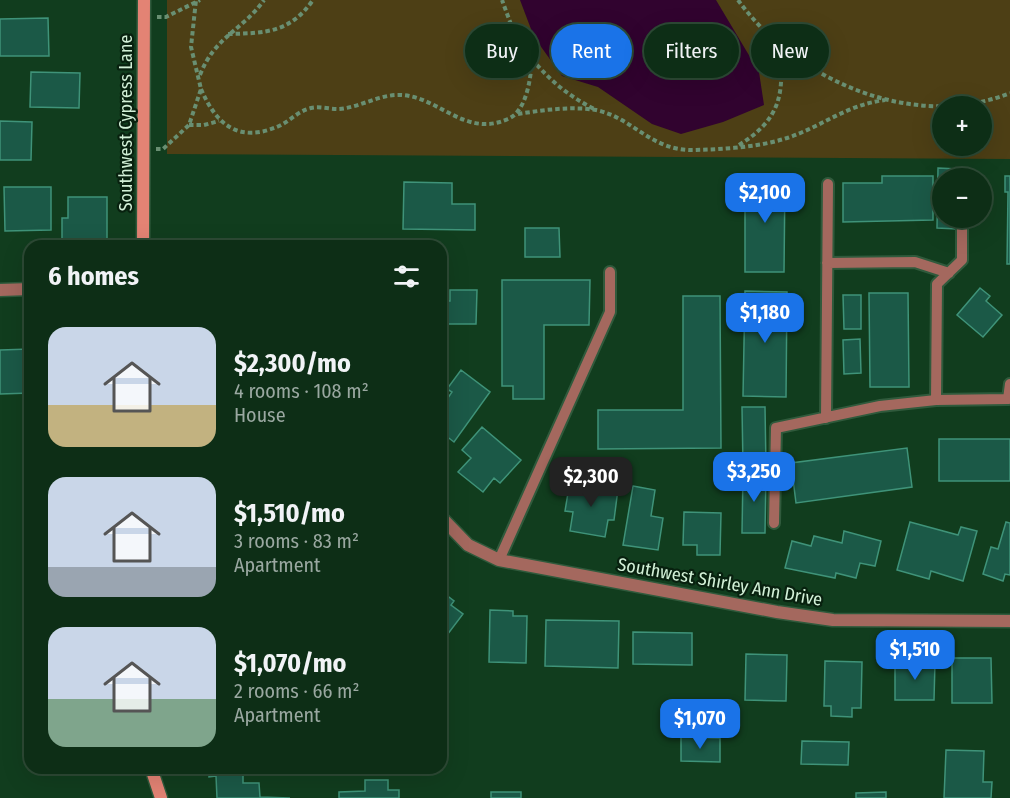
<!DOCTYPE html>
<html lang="en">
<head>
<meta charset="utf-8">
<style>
	:root { --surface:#0d2e16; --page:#1b3a23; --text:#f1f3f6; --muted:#9aa8a1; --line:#2d4a35; --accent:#1a73e8 }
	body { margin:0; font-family:"Fira Sans Condensed",sans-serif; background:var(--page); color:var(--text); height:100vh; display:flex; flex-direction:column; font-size:22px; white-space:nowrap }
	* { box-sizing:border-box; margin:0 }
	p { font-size:20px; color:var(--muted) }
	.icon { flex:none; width:33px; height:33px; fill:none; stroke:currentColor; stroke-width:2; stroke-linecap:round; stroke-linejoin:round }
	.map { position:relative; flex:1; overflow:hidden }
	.drawer { position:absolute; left:24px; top:240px; width:423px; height:534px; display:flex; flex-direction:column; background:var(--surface); border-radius:18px; box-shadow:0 6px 24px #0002,0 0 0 2px var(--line) }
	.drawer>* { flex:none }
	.top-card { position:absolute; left:465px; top:24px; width:454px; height:54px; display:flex; gap:12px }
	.fabs { position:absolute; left:932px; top:96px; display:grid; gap:12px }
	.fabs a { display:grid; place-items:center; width:60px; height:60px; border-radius:50%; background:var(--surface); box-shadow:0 6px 24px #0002,0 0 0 2px var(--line); font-size:30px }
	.price { position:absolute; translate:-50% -51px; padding:0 14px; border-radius:12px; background:var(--accent); color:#fff; font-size:20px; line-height:39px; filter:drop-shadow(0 2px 3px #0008) }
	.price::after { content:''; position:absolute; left:50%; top:36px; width:18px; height:14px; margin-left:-9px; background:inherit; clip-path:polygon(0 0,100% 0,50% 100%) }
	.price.selected { background:#222; color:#fff }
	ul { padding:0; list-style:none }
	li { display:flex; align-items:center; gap:18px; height:150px; padding:0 24px }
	li span { display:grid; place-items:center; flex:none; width:168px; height:120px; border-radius:18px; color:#555 }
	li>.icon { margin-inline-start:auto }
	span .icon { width:72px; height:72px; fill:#fffc; stroke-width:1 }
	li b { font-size:26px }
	h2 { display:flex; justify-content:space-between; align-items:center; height:72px; padding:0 24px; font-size:26px }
	.chip { padding:0 21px; border-radius:27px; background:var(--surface); box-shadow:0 6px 24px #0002,0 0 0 2px var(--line); font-size:21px; line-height:54px }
	.chip.selected { background:var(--accent); color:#fff }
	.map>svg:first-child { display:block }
	.green { fill:#4d3f15; fill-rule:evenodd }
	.water { fill:#31032f }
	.building { fill:#1b5947; stroke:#3f9379; stroke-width:1.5 }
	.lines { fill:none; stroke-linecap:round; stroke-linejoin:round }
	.service-casing { stroke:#305a3c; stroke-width:14 }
	.minor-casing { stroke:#305a3c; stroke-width:15 }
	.secondary-casing { stroke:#305a3c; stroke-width:15 }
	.path { stroke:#698f72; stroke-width:4; stroke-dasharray:4.5 3; stroke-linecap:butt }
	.service { stroke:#a4685e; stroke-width:10 }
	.minor { stroke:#a4685e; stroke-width:12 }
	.secondary { stroke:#e38374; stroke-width:12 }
	.labels { text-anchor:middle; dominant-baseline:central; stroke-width:4.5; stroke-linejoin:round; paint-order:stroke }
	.street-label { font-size:18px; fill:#d2f0d7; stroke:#08210f }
</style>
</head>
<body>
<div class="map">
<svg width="1010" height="798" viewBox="0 0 1010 798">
	<rect width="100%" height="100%" fill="#113d1e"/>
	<path class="green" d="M167 0H1010V159L167 154ZM942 106H981V146H942Z"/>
	<path class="water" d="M520 0H716L759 72 764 105 723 122 681 134 652 124 598 87 562 76 534 37Z"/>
	<path class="building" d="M48 18 49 56H0V19Z
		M31 72 80 73 79 108 30 107Z
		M0 121 32 122 31 160H0Z
		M938 168 958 169V178H942V218H957V229L937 228Z
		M882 176H933V220L843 222V183H882Z
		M1005 176H1010V264H1007L1008 192H1005Z
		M745 177H785L784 272H745Z
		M404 182 452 183V204H475V230L403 229Z
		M4 187H51V230L5 231Z
		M68 197H107V242H62V218H68Z
		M525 228H559L560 257H525Z
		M502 280H590L589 325H544V399H513V386H502Z
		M980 288 990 296 986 301 1002 315 983 337 957 315Z
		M450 290H477L476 324H441V301H450Z
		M745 291 787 292 786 397 743 396Z
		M869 293H908L909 387H870Z
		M843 295H861V329H844Z
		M683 296H720L721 448 598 449V410H683Z
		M860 339 861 373 844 374 843 340Z
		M30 349V393L0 394V350Z
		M461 370 490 392 454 442 441 432V420L444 416 441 413V408L452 392 447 389Z
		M742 407H765L766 467H743Z
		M482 427 521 460 500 483 494 478 483 492 458 472 471 458 462 450Z
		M939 439H1010V481H939Z
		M907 448 912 487 796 503 791 463Z
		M743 473H766L765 533H742Z
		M570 481 618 489 614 520H608L605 537 570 531 573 512 565 511Z
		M633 486 655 490 651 516 663 518 658 550 623 545Z
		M684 512 721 513 720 555H697V545H683Z
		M910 522 958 535 961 527 977 531 963 581 931 571 929 579 897 570Z
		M1006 522 1010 523V575L1005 574 1003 581 983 574 991 547 998 549Z
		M844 531 881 541 875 566 860 563 856 578 836 573 835 578 785 568 792 541 811 546 814 536 842 543Z
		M441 591 454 601 451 605 463 614 441 643Z
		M490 610 513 611V616H527L526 663 489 662Z
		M546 620 619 621 618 668 545 666Z
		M633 632 692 633V665L633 664Z
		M746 654 787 655 786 701 745 700Z
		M952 658H991L992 703H952Z
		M825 661 862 662 861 708H852V717L831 716V706H824Z
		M895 661 935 662 934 700H895Z
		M681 737 720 738V762L681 761Z
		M802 741 849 742 848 765 801 764Z
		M946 750 984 751 983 782H992L991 798H944Z
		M209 768H243V783H259L260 797 290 798H217L216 776 209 777Z
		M365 780H388V790H399V798H339V792L365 791Z
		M491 792H521V798H491Z
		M886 792V798H856V793Z"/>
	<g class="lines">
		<g class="service-casing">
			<path id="service" d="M827 263 915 262 949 273
				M936 400 937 284 962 260V218
				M826 418 828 184
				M774 523 776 428 880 406 936 400 1008 399 1010 384
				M499 560 610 312V272"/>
		</g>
		<g class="minor-casing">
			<path id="minor" d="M0 290 30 289
				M441 517 468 545 499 560 777 612 833 620 1010 621"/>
		</g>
		<g class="secondary-casing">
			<path id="secondary" d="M143 246 144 0
				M151 768 161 798"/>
		</g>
		<path class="path" d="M738 0C796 80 913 132 1010 93
			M157 17H166L200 0
			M228 34C265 33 290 33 313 0
			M532 59C550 81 570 97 596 110
			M200 75C215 36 242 31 264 0
			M201 89C216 124 238 144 279 126 290 121 298 111 311 108 319 106 329 109 338 109 358 108 376 96 396 95 437 93 463 139 508 119 527 111 531 77 532 58L513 30 502 0
			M518 114C543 110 571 106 596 110 634 118 651 152 696 150 726 149 759 147 787 138 823 126 846 105 885 100
			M189 125H204L219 121
			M739 145C781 119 785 93 779 47
			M156 149H163L189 125 201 89 191 47 196 0"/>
		<use href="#service" class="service"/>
		<use href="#minor" class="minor"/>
		<use href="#secondary" class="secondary"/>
	</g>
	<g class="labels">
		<g class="street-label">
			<text transform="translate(126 123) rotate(-90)">Southwest Cypress Lane</text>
			<text transform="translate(720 582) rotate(10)">Southwest Shirley Ann Drive</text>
		</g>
	</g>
</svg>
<div class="fabs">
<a>+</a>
<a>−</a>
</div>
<b class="price" style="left:765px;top:224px">$2,100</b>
<b class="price" style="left:765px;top:344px">$1,180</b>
<b class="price" style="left:754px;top:503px">$3,250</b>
<b class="price selected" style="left:591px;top:508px">$2,300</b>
<b class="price" style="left:915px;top:681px">$1,510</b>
<b class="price" style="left:700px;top:750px">$1,070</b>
<div class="top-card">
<a class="chip">Buy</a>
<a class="chip selected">Rent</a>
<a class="chip">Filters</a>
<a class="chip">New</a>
</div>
<section class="drawer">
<h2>6 homes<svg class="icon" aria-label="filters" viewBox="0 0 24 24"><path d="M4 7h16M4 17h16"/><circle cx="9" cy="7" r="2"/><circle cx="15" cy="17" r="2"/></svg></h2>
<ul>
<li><span style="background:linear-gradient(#c9d6e8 65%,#c2b280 0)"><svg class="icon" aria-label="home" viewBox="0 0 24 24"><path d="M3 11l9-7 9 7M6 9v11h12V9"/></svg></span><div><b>$2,300/mo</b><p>4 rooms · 108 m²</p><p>House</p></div></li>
<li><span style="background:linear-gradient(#c9d6e8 75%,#9aa5b1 0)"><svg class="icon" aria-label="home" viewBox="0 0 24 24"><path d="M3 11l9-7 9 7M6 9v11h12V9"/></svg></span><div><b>$1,510/mo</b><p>3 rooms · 83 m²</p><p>Apartment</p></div></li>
<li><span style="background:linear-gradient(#c9d6e8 60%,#7fa58c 0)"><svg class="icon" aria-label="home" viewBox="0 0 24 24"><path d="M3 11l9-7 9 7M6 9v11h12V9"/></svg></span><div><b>$1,070/mo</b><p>2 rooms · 66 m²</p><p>Apartment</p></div></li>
</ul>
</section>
</div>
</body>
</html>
